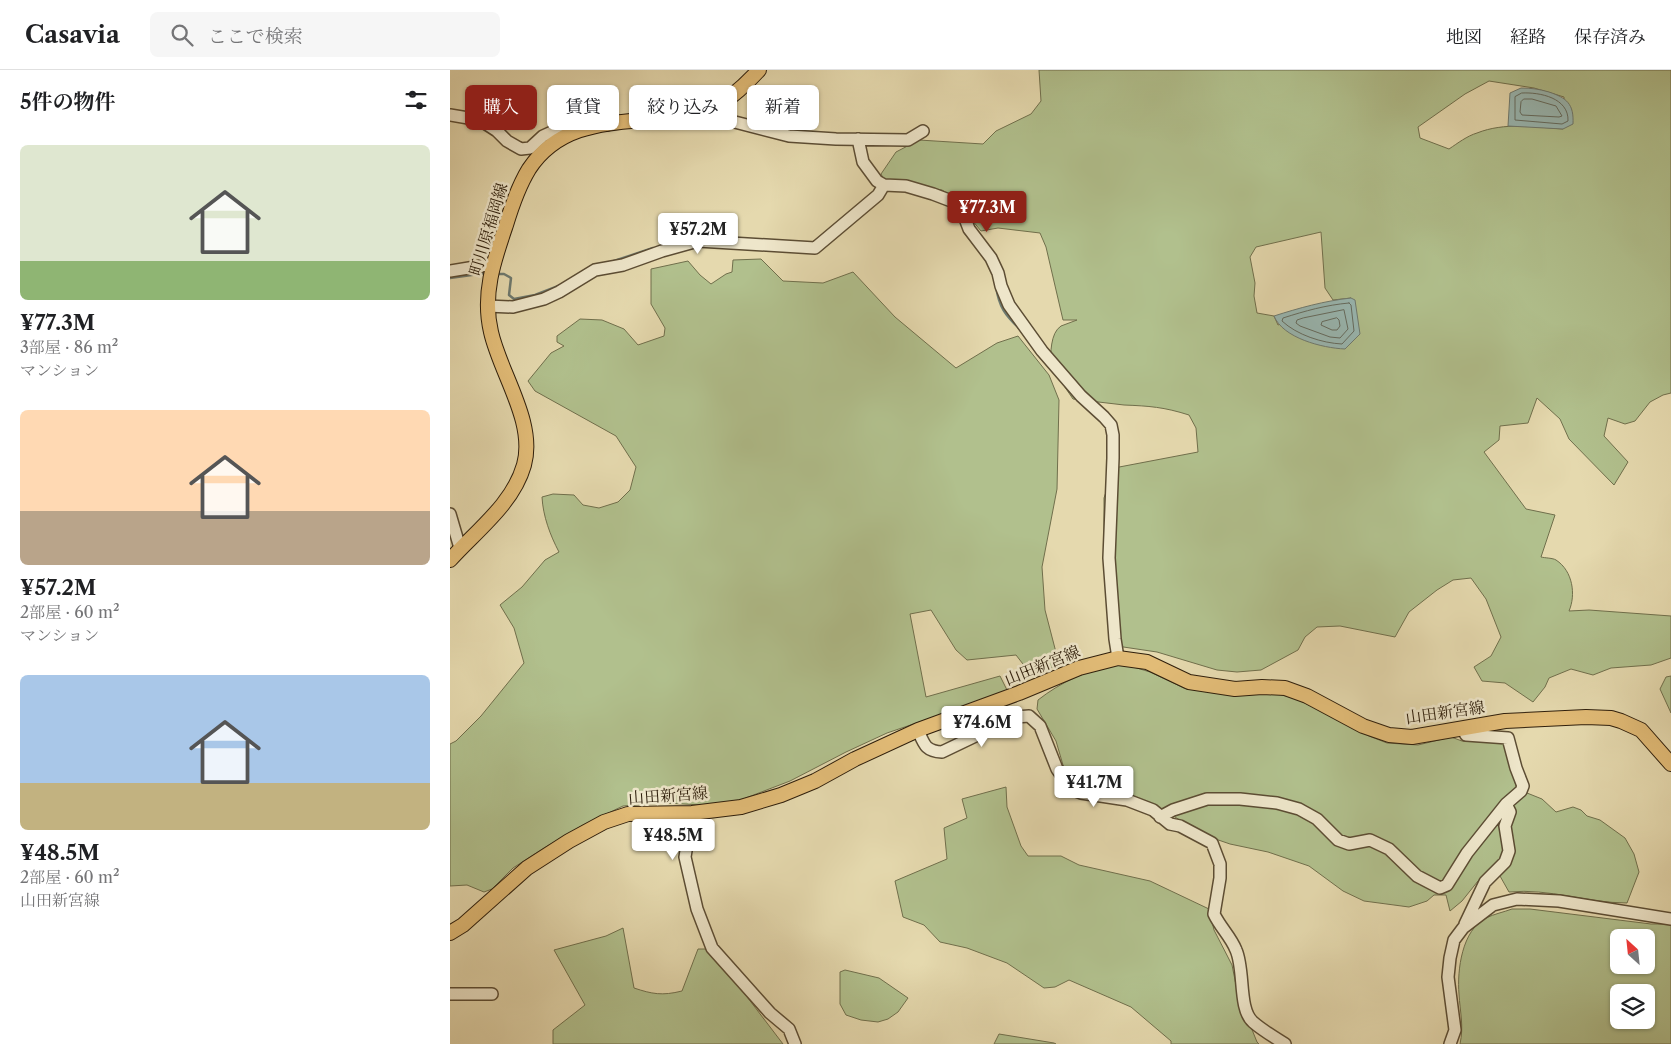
<!DOCTYPE html>
<html lang="ja">
<head>
<meta charset="utf-8">
<style>
	:root { --surface:#fff; --page:#f6f6f6; --text:#202124; --muted:#757577; --line:#e0e0e0; --accent:#8f2418 }
	body { margin:0; font-family:"Libre Caslon Text","Noto Serif JP",serif; background:var(--page); color:var(--text); height:100vh; display:flex; flex-direction:column; font-size:19px; white-space:nowrap }
	* { box-sizing:border-box; margin:0 }
	p { font-size:16px; color:var(--muted) }
	.icon { flex:none; width:28px; height:28px; fill:none; stroke:currentColor; stroke-width:2; stroke-linecap:round; stroke-linejoin:round }
	.map { position:relative; flex:1; overflow:hidden }
	.panel { display:flex; flex-direction:column; background:var(--surface); width:450px }
	.panel>* { flex:none }
	.hud { position:absolute; left:15px; top:15px; width:475px; height:45px; display:flex; gap:10px }
	.needle { width:32px; rotate:333deg }
	.controls { position:absolute; left:1160px; top:859px; display:grid; gap:10px }
	.controls a { display:grid; place-items:center; width:45px; height:45px; border-radius:8px; background:var(--surface); box-shadow:0 1px 4px #0004; font-size:25px }
	.price { position:absolute; translate:-50% -42px; padding:0 11px; border-radius:5px; background:#fff; color:#222; font-size:16px; line-height:32px; filter:drop-shadow(0 1px 2px #0008) }
	.price::after { content:''; position:absolute; left:50%; top:30px; width:15px; height:11px; margin-left:-8px; background:inherit; clip-path:polygon(0 0,100% 0,50% 100%) }
	.price.active { background:var(--accent); color:#fff }
	ul { padding:0; list-style:none }
	li { display:grid; align-content:center; gap:10px; height:265px; padding:0 20px }
	li span { display:grid; place-items:center; height:155px; border-radius:8px; color:#555 }
	li>.icon { margin-inline-start:auto }
	span .icon { width:90px; height:90px; fill:#fffc; stroke-width:1 }
	li b { font-size:21px }
	h2 { display:flex; justify-content:space-between; align-items:center; height:60px; padding:0 20px; font-size:21px }
	.pill { padding:0 18px; border-radius:8px; background:var(--surface); box-shadow:0 1px 4px #0004; font-size:18px; line-height:45px }
	.pill.active { background:var(--accent); color:#fff }
	header { display:flex; align-items:center; gap:30px; box-sizing:border-box; height:70px; padding:0 25px; background:var(--surface); border-bottom:1px solid var(--line) }
	header strong { font-size:24px }
	nav { display:flex; gap:28px; margin-inline-start:auto; font-size:18px }
	.search { width:350px; height:45px; background:var(--page); display:flex; align-items:center; gap:12px; box-sizing:border-box; padding:0 18px; border-radius:8px; color:var(--muted); font-size:19px }
	main { display:flex; flex:1; min-height:0 }
	.map>svg:first-child { display:block }
	.green { fill:#b1c08d; stroke:#706f4c; fill-rule:evenodd }
	.water { fill:#99b8b3; stroke:#6e7a70 }
	.lines { fill:none; stroke-linecap:round; stroke-linejoin:round }
	.shore { stroke:#646b5f; stroke-width:1 }
	.stream { stroke:#6e7a70; stroke-width:2.5 }
	.minor-casing { stroke:#5c4d34; stroke-width:14 }
	.major-casing { stroke:#2e1e0b; stroke-width:16 }
	.minor { stroke:#eee6ca; stroke-width:11 }
	.major { stroke:#e2bc77; stroke-width:14 }
	.labels { text-anchor:middle; dominant-baseline:central; stroke-width:5; stroke-linejoin:round; paint-order:stroke }
	.street-label { font-size:16px; fill:#2e1e0b; stroke:#eee6ca }
</style>
</head>
<body>
<header>
<strong>Casavia</strong>
<div class="search"><svg class="icon" aria-label="search" viewBox="0 0 24 24"><circle cx="10" cy="10" r="6"/><path d="M15 15l6 6"/></svg>ここで検索</div>
<nav><a>地図</a><a>経路</a><a>保存済み</a></nav>
</header>
<main>
<section class="panel">
<h2>5件の物件<svg class="icon" aria-label="filters" viewBox="0 0 24 24"><path d="M4 7h16M4 17h16"/><circle cx="9" cy="7" r="2"/><circle cx="15" cy="17" r="2"/></svg></h2>
<ul>
<li><span style="background:linear-gradient(#dfe7d0 75%,#8fb573 0)"><svg class="icon" aria-label="home" viewBox="0 0 24 24"><path d="M3 11l9-7 9 7M6 9v11h12V9"/></svg></span><div><b>¥77.3M</b><p>3部屋 · 86 m²</p><p>マンション</p></div></li>
<li><span style="background:linear-gradient(#ffd9b3 65%,#b9a48a 0)"><svg class="icon" aria-label="home" viewBox="0 0 24 24"><path d="M3 11l9-7 9 7M6 9v11h12V9"/></svg></span><div><b>¥57.2M</b><p>2部屋 · 60 m²</p><p>マンション</p></div></li>
<li><span style="background:linear-gradient(#a9c7e8 70%,#c2b280 0)"><svg class="icon" aria-label="home" viewBox="0 0 24 24"><path d="M3 11l9-7 9 7M6 9v11h12V9"/></svg></span><div><b>¥48.5M</b><p>2部屋 · 60 m²</p><p>山田新宮線</p></div></li>
</ul>
</section>
<div class="map">
<svg width="1221" height="974" viewBox="0 0 1221 974">
	<rect width="100%" height="100%" fill="#e5d9ae"/>
	<filter id="stains"><feTurbulence type="fractalNoise" baseFrequency=".004" numOctaves="4"/><feColorMatrix values="0 0 0 0 .2 0 0 0 0 .09 0 0 0 0 .02 0 0 0 .5 -.17"/></filter>
	<radialGradient id="worn" r=".72"><stop offset=".6" stop-color="#630" stop-opacity="0"/><stop offset="1" stop-color="#630" stop-opacity=".3"/></radialGradient>
	<path class="green" d="M589 0H1221V323L1213 325 1200 332 1185 351 1175 354 1158 348 1154 366 1178 392 1164 415 1119 369 1110 349 1087 328 1078 353 1050 356 1049 370 1034 382 1076 439 1105 445 1091 487C1095 488 1103 488 1106 490 1123 501 1126 525 1119 541L1139 540 1221 546V588L1201 595 1161 598 1143 605 1121 599 1099 608 1095 617 1083 632 1055 613 1032 611 1024 597 1041 586 1051 567 1036 529 1021 508 1003 510 987 520 959 542 945 567 890 556 867 557 855 567 848 580 811 600 787 602 767 600 707 582 660 575 659 542 654 484V428L664 398 748 382 746 358 739 345C714 337 699 336 674 335 657 333 640 331 623 329L600 295C601 284 600 263 611 256 616 254 622 252 627 250H613L596 177 590 163 548 158 531 161 503 127 492 120 436 113 431 104 446 82 469 70 533 74 546 61 581 44 591 31ZM1039 11 1084 18 1114 27 1113 59C1084 57 1055 52 1027 63 1017 66 1008 73 999 79L970 68 968 57 1015 24ZM871 162 875 218 883 230 901 228 828 255 824 246 807 243 804 226 805 213 800 187 806 177Z
		M311 189 333 211 373 213 403 202 445 247 506 298 547 273 568 266 599 305 609 330 607 419 592 497 595 540 609 594 583 607 566 585 517 590 506 580 481 540 460 544 476 627 550 606 558 622 437 663 396 682 340 711 288 731 252 735 214 733 173 736 133 755 94 778 63 798 42 819 34 822 17 815 0 816V674L6 671 31 646 74 593 64 558 50 535 72 517 95 490 109 482C100 465 93 446 92 427L103 424 124 425 133 435 149 438 168 432 180 420 186 397 166 366 85 321 78 311 101 283 114 276 107 272V266L130 249 152 250 174 259 188 275 214 266 215 258 201 234V199L238 191 250 205 261 214 276 204 282 202 283 190Z
		M665 595H677L700 602 734 618 775 623H826L846 629 887 648 919 666 937 673 968 675 1001 667 1012 671 1054 673 1067 719 1092 729 1106 742 1123 737 1131 740 1137 746 1150 750 1175 768 1184 784 1189 802 1177 833C1137 833 1099 818 1059 822L1050 806 1028 811 1012 831 1000 841 996 825H984L977 831 959 837 914 831 893 821 859 796 818 782 780 774 751 764 722 745 636 720 613 695 606 671 587 639 588 630C611 612 637 600 665 595Z
		M1221 606V643L1210 619 1216 607Z
		M556 717 557 737 571 776 578 786H611L629 795 700 811 759 839 764 860 782 895 788 925 807 972 809 974H721V971L681 937 619 910 605 917 594 918 557 893 517 878 490 872 474 855 453 847 445 811 497 789 494 758 517 748 512 729Z
		M1062 839H1080L1201 854H1221V974H1010C1014 956 1010 942 1009 924 1007 900 1012 860 1036 848 1044 844 1054 842 1062 839ZM1169 868H1196V895H1169ZM1169 922H1196V950H1169Z
		M173 858 184 918C202 924 212 926 232 921L248 879H257L288 915 333 974H103V960L135 935 104 880 156 866Z
		M395 900 429 908 458 928 448 942 438 949 428 952 411 950 396 945 390 934V902Z
		M549 964 604 973 606 974H544Z"/>
	<path class="water" d="M1071 18C1081 18 1089 19 1099 22 1117 28 1124 34 1123 54L1113 59 1058 56 1060 23Z
		M901 228 905 230 910 264 895 279C872 278 833 268 824 246 849 238 874 231 901 228Z"/>
	<g class="lines">
		<path class="shore" d="M1072 23C1090 22 1119 28 1118 51L1112 54 1065 50V27Z
			M1074 29H1082L1106 36 1112 46 1109 47 1072 45 1070 42 1071 32Z
			M899 233 901 235 904 261 892 274C872 273 847 265 832 251L833 248C855 241 876 235 899 233Z
			M894 240 898 259 890 268 880 267 850 256 846 253 847 250 853 248Z
			M887 248 889 250 890 256 887 260H882L871 255 872 252Z"/>
		<path class="stream" d="M515 163 527 178
			M161 192 203 178
			M46 204H54L61 208 59 225 64 229 85 225 111 215
			M0 208 36 203
			M546 216C549 237 555 245 571 260"/>
		<g class="minor-casing">
			<path id="minor" d="M265 37 267 44 277 50 339 66 386 69 458 70 473 61
				M109 44 148 41 156 44 157 55
				M0 45 30 50 47 61 57 71 71 79 80 78 93 66 115 56 120 63
				M408 69 413 92 427 111 434 115 456 116 483 124 504 132 511 138 519 159 541 188 548 203 551 216 559 235 592 281 631 326 654 347 661 355 663 365V388L659 488 665 569 668 588
				M0 201 43 194
				M37 236 63 237 94 229 109 222 145 200 173 195 212 181 248 171 365 178 428 125 434 115
				M0 444 10 478
				M468 660C474 674 475 681 492 682L565 647 579 646 590 656 607 699 621 719 631 723 677 730 703 740 720 754 730 756 762 773 770 794V808L764 844C770 857 781 867 786 880 795 900 788 939 803 952 812 960 824 967 835 974
				M242 743 235 787 247 839 262 878 320 943 339 959 345 974
				M710 747 723 740 757 729H790L827 733 849 739 867 749 888 770 899 774 920 770 939 779 967 806 990 818 997 815 1017 783 1056 734 1071 721 1073 716 1066 698 1058 668 1016 665 1012 658
				M1015 854 1035 812 1055 792 1059 781 1055 756 1060 742 1056 734
				M0 924H42
				M1000 974 1005 960 998 907 1000 888 1004 870 1013 858 1043 835 1067 829 1109 831 1221 849"/>
		</g>
		<g class="major-casing">
			<path id="major" d="M0 490C26 461 63 434 74 395 86 352 50 303 41 262 32 224 44 190 56 155 62 135 68 117 79 99 116 43 179 56 237 44 246 42 257 41 266 36 283 27 296 14 309 0
				M0 863 13 855 77 798 119 771 154 752 178 744 242 743 291 737 331 725 365 711 405 689 468 660 569 623 629 598 668 588 697 592 739 612 785 619 812 617 835 618 857 626 913 656 939 665 962 667 1055 651 1136 647 1161 648 1171 651 1191 660 1221 694"/>
		</g>
		<use href="#minor" class="minor"/>
		<use href="#major" class="major"/>
	</g>
	<g class="labels">
		<g class="street-label">
			<text transform="translate(38 159) rotate(-73)">町川原福岡線</text>
			<text transform="translate(592 595) rotate(-22)">山田新宮線</text>
			<text transform="translate(995 642) rotate(-8)">山田新宮線</text>
			<text transform="translate(218 725) rotate(-4)">山田新宮線</text>
		</g>
	</g>
	<rect width="100%" height="100%" filter="url(#stains)"/>
	<rect width="100%" height="100%" fill="url(#worn)"/>
</svg>
<div class="controls">
<a><svg class="needle" viewBox="-14 -14 28 28"><path d="M0-13l5 13h-10z" fill="#e53935"/><path d="M0 13l5-13h-10z" fill="#757577"/></svg></a>
<a><svg class="icon" aria-label="layers" viewBox="0 0 24 24"><path d="M12 4l9 5-9 5-9-5zM3 14l9 5 9-5"/></svg></a>
</div>
<b class="price active" style="left:537px;top:163px">¥77.3M</b>
<b class="price" style="left:248px;top:185px">¥57.2M</b>
<b class="price" style="left:532px;top:678px">¥74.6M</b>
<b class="price" style="left:644px;top:738px">¥41.7M</b>
<b class="price" style="left:223px;top:791px">¥48.5M</b>
<div class="hud">
<a class="pill active">購入</a>
<a class="pill">賃貸</a>
<a class="pill">絞り込み</a>
<a class="pill">新着</a>
</div>
</div>
</main>
</body>
</html>
